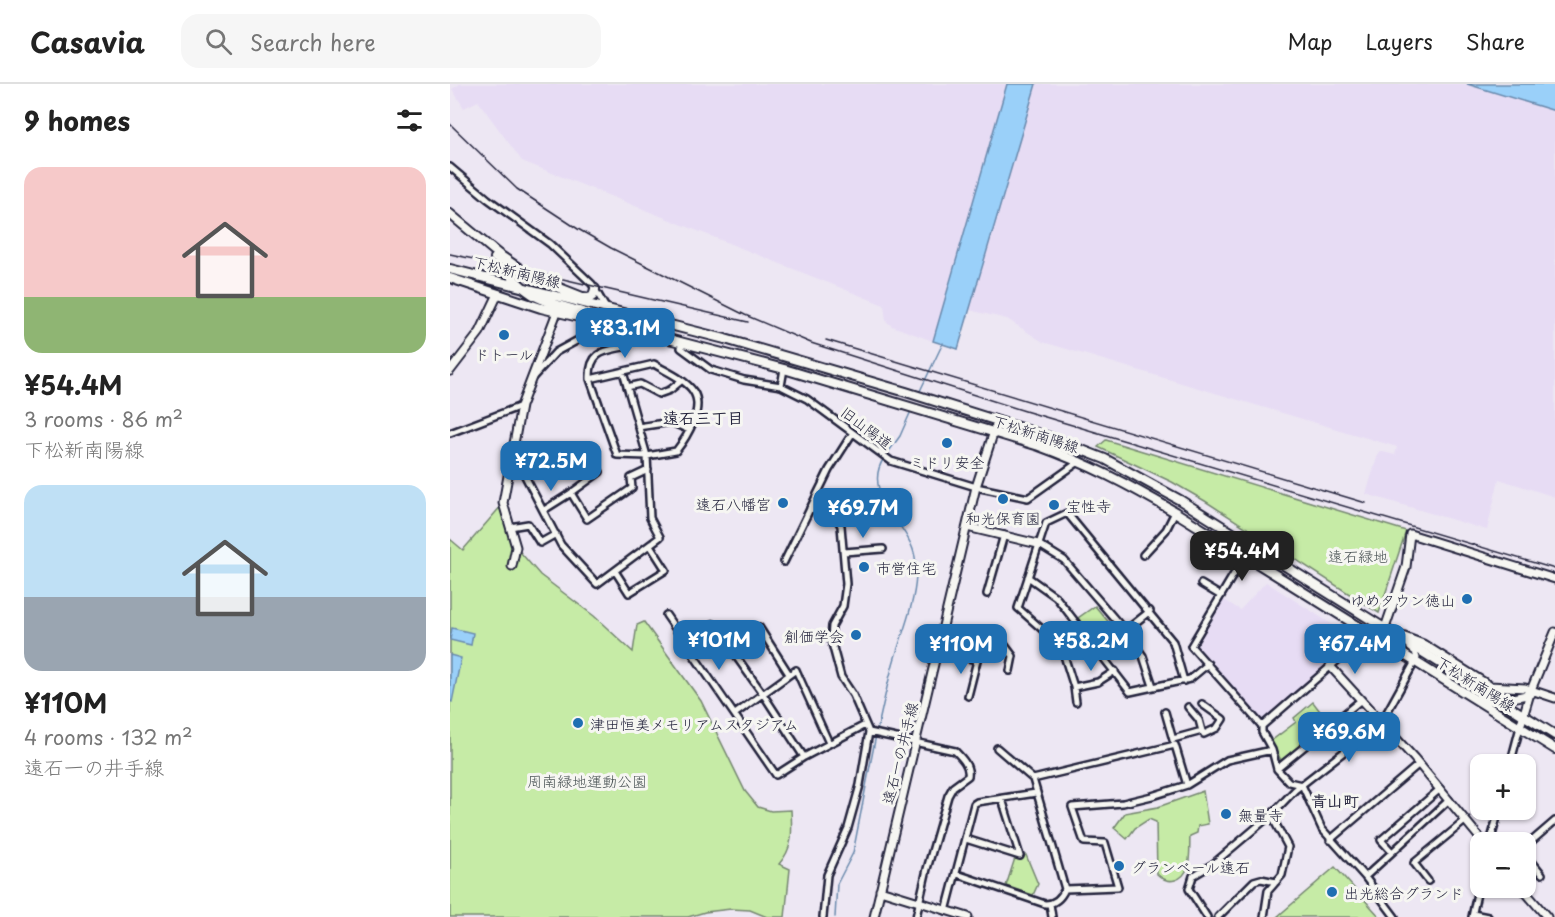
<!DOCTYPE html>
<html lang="en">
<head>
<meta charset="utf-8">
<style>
	:root { --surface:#fff; --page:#f6f6f6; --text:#222; --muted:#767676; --line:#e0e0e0; --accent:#1f6fb2 }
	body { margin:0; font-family:"Playpen Sans","Klee One",sans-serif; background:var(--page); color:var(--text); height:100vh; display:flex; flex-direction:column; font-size:22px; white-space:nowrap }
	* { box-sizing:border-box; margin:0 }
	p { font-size:20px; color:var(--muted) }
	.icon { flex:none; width:33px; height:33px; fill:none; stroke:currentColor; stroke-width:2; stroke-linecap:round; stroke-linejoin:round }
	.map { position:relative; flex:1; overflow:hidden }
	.details { display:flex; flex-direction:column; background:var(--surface); width:450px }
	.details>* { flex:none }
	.controls { position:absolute; left:1020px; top:670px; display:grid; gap:12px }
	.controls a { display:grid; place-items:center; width:66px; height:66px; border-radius:12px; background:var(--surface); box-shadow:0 2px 4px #0004; font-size:30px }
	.price { position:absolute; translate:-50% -51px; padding:0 14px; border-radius:12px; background:var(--accent); color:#fff; font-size:20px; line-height:39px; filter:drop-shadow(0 2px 3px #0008) }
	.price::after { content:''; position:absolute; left:50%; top:36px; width:18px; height:14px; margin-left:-9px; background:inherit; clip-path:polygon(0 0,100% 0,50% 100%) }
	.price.current { background:#222; color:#fff }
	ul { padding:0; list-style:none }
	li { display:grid; align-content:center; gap:12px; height:318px; padding:0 24px }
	li span { display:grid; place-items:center; height:186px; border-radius:18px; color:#555 }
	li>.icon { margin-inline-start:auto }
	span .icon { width:108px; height:108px; fill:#fffc; stroke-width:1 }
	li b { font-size:26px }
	h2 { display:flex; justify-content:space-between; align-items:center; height:72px; padding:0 24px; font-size:26px }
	header { display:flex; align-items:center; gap:36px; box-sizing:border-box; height:84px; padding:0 30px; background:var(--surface); border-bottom:2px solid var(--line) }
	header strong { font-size:28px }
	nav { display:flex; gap:33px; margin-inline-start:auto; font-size:21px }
	.search { width:420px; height:54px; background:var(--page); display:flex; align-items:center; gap:15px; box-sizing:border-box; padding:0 21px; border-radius:18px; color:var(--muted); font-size:22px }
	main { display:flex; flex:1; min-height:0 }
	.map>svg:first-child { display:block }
	.built { fill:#e7dcf4 }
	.green { fill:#c6eba6; stroke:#748670; stroke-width:1.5 }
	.water { fill:#9ad0f9; stroke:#6a8aad; stroke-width:1.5 }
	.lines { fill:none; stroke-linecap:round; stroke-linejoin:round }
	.stream { stroke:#6a8aad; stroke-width:1.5 }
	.minor-casing { stroke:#22223b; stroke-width:10 }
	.tertiary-casing { stroke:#22223b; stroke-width:11 }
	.secondary-casing { stroke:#22223b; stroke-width:12 }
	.minor { stroke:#f6f6f2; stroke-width:5 }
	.tertiary { stroke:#f6f6f2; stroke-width:7 }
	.secondary { stroke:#f6f6f2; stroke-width:8 }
	.rail { stroke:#22223b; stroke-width:1.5 }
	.poi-dot { fill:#1f6fb2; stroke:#f6f6f2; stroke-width:2 }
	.labels { text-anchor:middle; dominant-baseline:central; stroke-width:6; stroke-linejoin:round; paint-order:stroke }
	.street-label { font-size:15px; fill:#22223b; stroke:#f6f6f2 }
	.poi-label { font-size:15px; fill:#22223b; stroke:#f6f6f2; text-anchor:start }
	.park-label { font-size:15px; fill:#4b5456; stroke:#f6f6f2 }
	.neighbourhood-label { font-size:16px; font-weight:bold; fill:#22223b; stroke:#f6f6f2 }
</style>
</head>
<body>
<header>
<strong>Casavia</strong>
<div class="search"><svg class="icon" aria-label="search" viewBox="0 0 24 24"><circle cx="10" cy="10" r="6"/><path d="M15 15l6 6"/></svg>Search here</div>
<nav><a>Map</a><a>Layers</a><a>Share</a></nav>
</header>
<main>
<section class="details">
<h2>9 homes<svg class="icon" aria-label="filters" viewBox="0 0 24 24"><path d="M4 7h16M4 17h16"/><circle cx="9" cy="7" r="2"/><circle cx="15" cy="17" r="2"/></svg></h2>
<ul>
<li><span style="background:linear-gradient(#f6c9c9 70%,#8fb573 0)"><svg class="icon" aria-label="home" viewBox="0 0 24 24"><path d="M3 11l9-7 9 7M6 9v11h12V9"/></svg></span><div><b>¥54.4M</b><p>3 rooms · 86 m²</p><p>下松新南陽線</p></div></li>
<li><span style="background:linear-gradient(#bfe0f5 60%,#9aa5b1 0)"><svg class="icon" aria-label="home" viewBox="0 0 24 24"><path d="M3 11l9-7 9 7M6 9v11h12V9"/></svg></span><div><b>¥110M</b><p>4 rooms · 132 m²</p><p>遠石一の井手線</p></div></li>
</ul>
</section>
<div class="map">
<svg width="1105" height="833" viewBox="0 0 1105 833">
	<rect width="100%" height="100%" fill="#ede7f3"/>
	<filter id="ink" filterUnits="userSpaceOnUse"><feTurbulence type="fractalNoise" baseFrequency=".0167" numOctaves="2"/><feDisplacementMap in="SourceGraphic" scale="12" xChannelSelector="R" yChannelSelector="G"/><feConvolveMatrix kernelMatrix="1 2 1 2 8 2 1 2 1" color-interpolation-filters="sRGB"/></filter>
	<g filter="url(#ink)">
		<path class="built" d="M10 0H557L483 257 442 242 436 237 434 221 72 77 28 17 14 24 2 5Z
			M586 0H1020L1105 26V413L1049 395 1037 446 916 410 929 367 945 371 947 363 593 258 557 235 519 226Z
			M816 498 894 548 889 561 894 565 812 638 747 561 773 515 790 526Z"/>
		<path class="green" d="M656 356 956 447 929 529 755 417 722 398 648 363Z
			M52 421 64 461 90 491 144 532 183 568 187 541 194 538 251 617 295 707 308 723 321 727 341 726C342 747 344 763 329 780L340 785 335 833H317L300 826 281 825 255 828 238 833H0V455L13 466Z
			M645 522 667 548 650 562 628 534Z
			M863 618 879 639 831 676 821 657 846 638 844 634Z
			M753 707 758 740 748 742 747 749 740 752C739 767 743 791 725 796 718 798 712 795 707 790L706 738 699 735 685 744 677 755 664 744 675 729 708 723Z
			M576 771 588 800 583 811 556 802 565 774 572 775 573 772Z
			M885 783 930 833H827Z"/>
		<path class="water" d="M557 0H586L508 265 483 257Z
			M1017 0H1105V27Z
			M2 544 23 549 21 561 0 556Z
			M0 571 11 574 2 618 0 617Z"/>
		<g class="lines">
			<path class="stream" d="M469 309 493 259
				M437 370 450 352 461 327
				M427 647C432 626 436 605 442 584 451 549 471 510 465 473 459 439 410 410 434 374
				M385 833 387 800 403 769 426 651"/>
			<g class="minor-casing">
				<path id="minor" d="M0 83 38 115 100 160 142 200 156 224
					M232 258 231 264 261 286 294 296 331 302 357 315 441 377 526 403 578 414 630 377
					M83 293 106 268 141 249 162 242
					M140 295 204 280C215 287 235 295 243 307 255 324 237 353 226 367L197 372 167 371 140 295C139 265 157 267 178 262L184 246
					M331 302 334 285
					M177 303 190 300 209 310 220 306 231 297
					M188 343 221 338 239 346
					M0 349 71 322
					M63 369 111 461 147 500 210 453 200 434 197 372 173 288
					M121 409 137 435 182 404 181 394 198 386
					M360 424 387 434 391 442 396 500 393 522 382 542 381 556 391 593 403 611 419 648 410 701 398 744 377 791 373 833
					M94 426 121 409 150 388 148 386
					M60 443 78 440 90 459 106 450
					M588 460 614 476 675 547 693 572 703 602
					M394 468 433 465
					M693 471 716 446 725 428
					M794 473 741 562 812 642V648L822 666 827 685 839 698 852 701
					M334 478 379 386 402 350
					M165 487 179 509 216 486 200 461
					M578 493 606 513 680 608 740 595 758 580
					M751 500 771 512
					M537 510 554 451
					M216 531 326 691 354 673 415 641
					M235 557 263 540 313 610 354 673
					M281 564 309 543 339 590
					M487 567 527 576
					M650 567 700 527
					M624 603 648 598 665 587
					M518 612 534 549H540L551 556 563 572 560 587
					M626 618 624 603 611 562 568 524 596 439 617 429 723 558 734 597
					M738 623 749 636 752 647
					M715 628 723 656
					M285 630 346 586 379 659
					M812 642 919 549
					M419 648 505 667C512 674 520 682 518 692L503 703 498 712 477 785 466 833
					M723 655 752 647 754 650 767 644 773 635 752 620
					M1060 681 1070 643
					M827 685 911 616
					M583 695 725 661 737 701
					M852 701 872 745 915 793 945 833
					M516 755 570 772 552 715
					M880 756 969 680
					M1040 759 1049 726
					M1076 762 1105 737
					M942 768 931 756 990 705
					M1076 770 1092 790
					M507 790 595 820C605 820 611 814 615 805L583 695 547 664
					M915 793 999 716
					M978 797 964 779 1016 736
					M615 805 668 803 655 759 634 758 622 723 673 719 702 712 737 701 777 676 822 666
					M600 820 602 833
					M496 827 524 720 527 718 586 709
					M1023 830 1038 833
					M757 833 739 805 743 792 763 780 821 731 845 706 931 639 967 574 965 568 960 564
					M768 833 804 797 811 795 826 798
					M814 833 818 807 832 791 838 763 821 731
					M1022 833 1030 795"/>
			</g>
			<g class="tertiary-casing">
				<path id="tertiary" d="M0 287 30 248 48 210
					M517 443 588 460
					M62 482 66 463 53 419 71 322 107 228
					M935 544 956 483 960 450 1105 495
					M952 552 973 560 1040 602 1075 604 1105 614
					M880 582 964 674 1034 759
					M1027 615 1049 617 1081 610
					M1070 643 1081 606 1105 548
					M1072 804 1097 833
					M430 806 518 833
					M424 833 526 403 547 338"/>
			</g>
			<g class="secondary-casing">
				<path id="secondary" d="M0 130 48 170 82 193 135 214
					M45 174C58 188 70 204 87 213 109 224 133 225 154 237
					M0 185 275 255 456 308 599 353 632 366 655 375 730 416 1105 651
					M0 194 91 224 184 246 334 285 589 362C639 380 679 401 725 428L1105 665
					M133 213 140 214 143 212 145 205"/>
			</g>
			<use href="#minor" class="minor"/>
			<use href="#tertiary" class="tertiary"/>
			<use href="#secondary" class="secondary"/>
			<path class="rail" d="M0 40 67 105 128 145 161 164 295 231 361 259 575 327 1105 485
				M0 170 70 185 298 238
				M376 256 916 419"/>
		</g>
	</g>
	<g class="poi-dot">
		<circle cx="54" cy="251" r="6"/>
		<circle cx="497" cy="359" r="6"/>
		<circle cx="553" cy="415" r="6"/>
		<circle cx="333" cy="419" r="6"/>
		<circle cx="604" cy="421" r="6"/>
		<circle cx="414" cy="483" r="6"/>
		<circle cx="1017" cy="515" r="6"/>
		<circle cx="406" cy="551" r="6"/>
		<circle cx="128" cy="639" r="6"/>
		<circle cx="776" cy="730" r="6"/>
		<circle cx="669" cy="782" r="6"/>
		<circle cx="882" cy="808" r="6"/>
	</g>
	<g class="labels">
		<g class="street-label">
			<text transform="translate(67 187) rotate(14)">下松新南陽線</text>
			<text transform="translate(417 343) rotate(37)">旧山陽道</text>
			<text transform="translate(586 349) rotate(18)">下松新南陽線</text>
			<text transform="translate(1026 599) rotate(32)">下松新南陽線</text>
			<text transform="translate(449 669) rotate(-76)">遠石一の井手線</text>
		</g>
		<g class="poi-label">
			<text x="54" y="269" text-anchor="middle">ドトール</text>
			<text x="497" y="377" text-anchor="middle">ミドリ安全</text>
			<text x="321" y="419" text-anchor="end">遠石八幡宮</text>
			<text x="616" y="421">宝性寺</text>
			<text x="553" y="433" text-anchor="middle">和光保育園</text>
			<text x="426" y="483">市営住宅</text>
			<text x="1005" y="515" text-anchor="end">ゆめタウン徳山</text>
			<text x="394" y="551" text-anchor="end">創価学会</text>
			<text x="140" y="639">津田恒美メモリアムスタジアム</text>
			<text x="788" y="730">無量寺</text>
			<text x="681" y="782">グランベール遠石</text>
			<text x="894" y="808">出光総合グランド</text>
		</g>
		<g class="park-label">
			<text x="908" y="471">遠石緑地</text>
			<text x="137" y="696">周南緑地運動公園</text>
		</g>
		<g class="neighbourhood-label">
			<text x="253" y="333">遠石三丁目</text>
			<text x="885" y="716">青山町</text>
		</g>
	</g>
</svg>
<div class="controls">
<a>+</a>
<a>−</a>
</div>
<b class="price" style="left:175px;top:275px">¥83.1M</b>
<b class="price" style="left:101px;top:408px">¥72.5M</b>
<b class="price" style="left:413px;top:455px">¥69.7M</b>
<b class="price current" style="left:792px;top:498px">¥54.4M</b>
<b class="price" style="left:269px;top:587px">¥101M</b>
<b class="price" style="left:641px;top:588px">¥58.2M</b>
<b class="price" style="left:511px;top:591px">¥110M</b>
<b class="price" style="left:905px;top:591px">¥67.4M</b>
<b class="price" style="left:899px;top:679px">¥69.6M</b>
</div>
</main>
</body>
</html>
